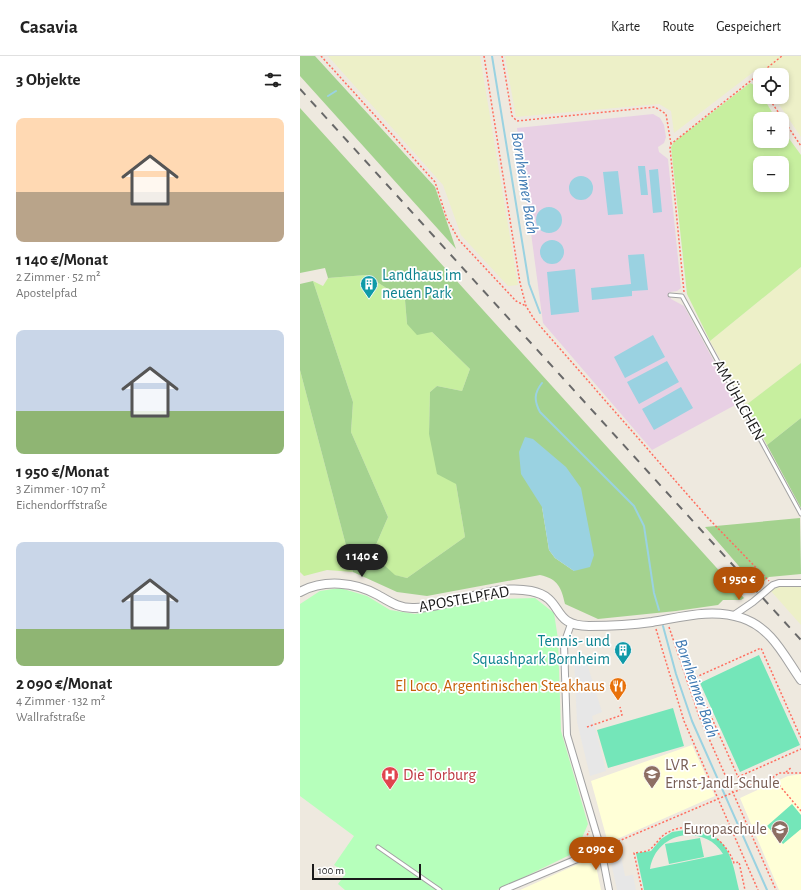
<!DOCTYPE html>
<html lang="de">
<head>
<meta charset="utf-8">
<style>
	:root { --surface:#fff; --page:#f6f6f6; --text:#222; --muted:#767676; --line:#e0e0e0; --accent:#b45309 }
	body { margin:0; font-family:"Alegreya Sans",sans-serif; background:var(--page); color:var(--text); height:100vh; display:flex; flex-direction:column; font-size:15px; white-space:nowrap }
	* { box-sizing:border-box; margin:0 }
	p { font-size:13px; color:var(--muted) }
	.icon { flex:none; width:22px; height:22px; fill:none; stroke:currentColor; stroke-width:2; stroke-linecap:round; stroke-linejoin:round }
	.map { position:relative; flex:1; overflow:hidden }
	.drawer { display:flex; flex-direction:column; background:var(--surface); width:300px }
	.drawer>* { flex:none }
	.tools { position:absolute; left:453px; top:12px; display:grid; gap:8px }
	.tools a { display:grid; place-items:center; width:36px; height:36px; border-radius:8px; background:var(--surface); box-shadow:0 2px 6px #0003; font-size:20px }
	.scale { position:absolute; left:12px; bottom:10px; width:109px; box-sizing:border-box; padding-left:4px; border:2px solid #1b1b1b; border-top:0; font-size:11px; line-height:14px; white-space:nowrap; color:#1b1b1b; -webkit-text-stroke:3px #fff; paint-order:stroke }
	.price { position:absolute; translate:-50% -34px; padding:0 9px; border-radius:14px; background:var(--accent); color:#fff; font-size:13px; line-height:26px; filter:drop-shadow(0 1px 2px #0008) }
	.price::after { content:''; position:absolute; left:50%; top:24px; width:12px; height:9px; margin-left:-6px; background:inherit; clip-path:polygon(0 0,100% 0,50% 100%) }
	.price.active { background:#222; color:#fff }
	ul { padding:0; list-style:none }
	li { display:grid; align-content:center; gap:8px; height:212px; padding:0 16px }
	li span { display:grid; place-items:center; height:124px; border-radius:8px; color:#555 }
	li>.icon { margin-inline-start:auto }
	span .icon { width:72px; height:72px; fill:#fffc; stroke-width:1 }
	li b { font-size:17px }
	h2 { display:flex; justify-content:space-between; align-items:center; height:48px; padding:0 16px; font-size:17px }
	header { display:flex; align-items:center; gap:24px; box-sizing:border-box; height:56px; padding:0 20px; background:var(--surface); border-bottom:1px solid var(--line) }
	header strong { font-size:19px }
	nav { display:flex; gap:22px; margin-inline-start:auto; font-size:14px }
	main { display:flex; flex:1; min-height:0 }
	.map>svg:first-child { display:block }
	.industrial { fill:#e8d0e4 }
	.education { fill:#ffffd7 }
	.farmland { fill:#edf0c8 }
	.grass { fill:#c7ef9f; fill-rule:evenodd }
	.forest { fill:#a4d28f; fill-rule:evenodd }
	.park { fill:#b6ffbb }
	.pitch { fill:#74e6b9; fill-rule:evenodd }
	.parking { fill:#e7e7e7 }
	.water { fill:#9ad2e1 }
	.lines { fill:none; stroke-linecap:round; stroke-linejoin:round }
	.stream { stroke:#9ad2e1; stroke-width:2 }
	.service-casing { stroke:#a2a2a2; stroke-width:5 }
	.minor-casing { stroke:#a2a2a2; stroke-width:8 }
	.tertiary-casing { stroke:#a2a2a2; stroke-width:10 }
	.path { stroke:#ff6e5f; stroke-width:1.5; stroke-dasharray:2 2; stroke-linecap:butt }
	.service { stroke:#fff; stroke-width:3 }
	.minor { stroke:#fff; stroke-width:6 }
	.tertiary { stroke:#fff; stroke-width:8 }
	.rail { stroke:#696969; stroke-width:2; stroke-dasharray:8 8; stroke-linecap:butt }
	.labels { text-anchor:middle; dominant-baseline:central; stroke-width:3.5; stroke-linejoin:round; paint-order:stroke }
	.culture-label { font-size:16px; fill:#0d838f; stroke:#fff; text-anchor:start }
	.street-label { font-size:16px; fill:#1b1b1b; stroke:#fff }
	.food-label { font-size:16px; fill:#c56008; stroke:#fff; text-anchor:end }
	.education-label { font-size:16px; fill:#785e54; stroke:#fff; text-anchor:start }
	.health-label { font-size:16px; fill:#be3a42; stroke:#fff; text-anchor:start }
	.water-label { font-size:17px; font-style:italic; fill:#3f7ab3; stroke:#fff }
</style>
</head>
<body>
<header>
<strong>Casavia</strong>
<nav><a>Karte</a><a>Route</a><a>Gespeichert</a></nav>
</header>
<main>
<section class="drawer">
<h2>3 Objekte<svg class="icon" aria-label="filters" viewBox="0 0 24 24"><path d="M4 7h16M4 17h16"/><circle cx="9" cy="7" r="2"/><circle cx="15" cy="17" r="2"/></svg></h2>
<ul>
<li><span style="background:linear-gradient(#ffd9b3 60%,#b9a48a 0)"><svg class="icon" aria-label="home" viewBox="0 0 24 24"><path d="M3 11l9-7 9 7M6 9v11h12V9"/></svg></span><div><b>1 140 €/Monat</b><p>2 Zimmer · 52 m²</p><p>Apostelpfad</p></div></li>
<li><span style="background:linear-gradient(#c9d6e8 65%,#8fb573 0)"><svg class="icon" aria-label="home" viewBox="0 0 24 24"><path d="M3 11l9-7 9 7M6 9v11h12V9"/></svg></span><div><b>1 950 €/Monat</b><p>3 Zimmer · 107 m²</p><p>Eichendorffstraße</p></div></li>
<li><span style="background:linear-gradient(#c9d6e8 70%,#8fb573 0)"><svg class="icon" aria-label="home" viewBox="0 0 24 24"><path d="M3 11l9-7 9 7M6 9v11h12V9"/></svg></span><div><b>2 090 €/Monat</b><p>4 Zimmer · 132 m²</p><p>Wallrafstraße</p></div></li>
</ul>
</section>
<div class="map">
<svg width="501" height="834" viewBox="0 0 501 834">
	<rect width="100%" height="100%" fill="#eee9df"/>
	<path class="industrial" d="M353 58 360 62 364 69 366 81 364 87 358 91 359 96 368 103 381 232 377 235 370 236 371 243 384 250 437 348 352 394 243 267 217 72Z"/>
	<path class="education" d="M392 689 415 740 308 787 291 725Z
		M501 718V834H479L440 742 488 720Z
		M287 804 295 805 301 834H220Z"/>
	<path class="farmland" d="M28 0H180L218 229 208 230 161 179 143 129Z
		M205 0H501V81L474 41H482V19L460 20 456 14 374 77 371 55 359 48 216 61Z
		M501 211V307L446 349 410 285Z
		M475 531H501V569L470 534Z"/>
	<path class="grass" d="M450 27C456 29 460 34 460 41H463L476 63H460V85H482V73L501 99V211L410 285 387 238 371 91 374 86ZM460 107H482V129H460Z
		M66 219 105 244 107 268 132 276 170 313 162 335 137 330 130 336 129 378 156 428 165 481 107 522 94 519 72 498 88 461 51 376 53 346 13 225 23 230 28 222Z
		M501 307V362L467 389 446 349Z
		M0 314 53 516 27 514 4 520 0 516Z"/>
	<path class="forest" d="M0 0H15L135 131 156 193 0 20Z
		M0 52 444 542 441 544H423L418 549 376 555 298 563 265 548C261 531 258 523 240 519L127 540 97 536 53 516 0 314V228L13 225 53 346 51 376 88 461 72 498 95 519 107 522 165 481 156 428 137 418 129 378 130 336 137 330 162 335 170 313 132 276 117 279 107 268 105 244 66 219 28 222 25 212 0 217ZM242 451 274 515 255 502 249 494Z
		M501 362V452L467 389Z
		M500 462 501 518 469 521 457 531 405 471Z"/>
	<path class="park" d="M40 532 67 540 90 554 115 558 196 543 235 542 254 557 258 583 261 675 288 768 276 796 197 834H45L38 828 46 817 34 809 54 780 0 740V548L20 535Z"/>
	<path class="pitch" d="M459 599 500 689 440 716 400 627Z
		M373 652 384 690 308 712 297 674Z
		M492 748 501 759V773L483 788 467 770Z
		M392 773C429 778 432 803 439 834H344L336 797 351 795 361 783 372 776ZM386 779C401 779 415 784 423 798L350 813C353 794 367 781 386 779Z
		M400 782 404 801 369 808 365 788Z"/>
	<path class="parking" d="M284 598 302 656 292 660 306 715 290 720 277 666 274 602Z
		M320 795 325 820 333 819 336 834H317L309 797Z"/>
	<path class="water" d="M338 110H345L348 139H341Z
		M358 113 362 156 353 157 349 114Z
		M318 115 323 158 308 159 303 116Z
		M269 132a12 12 0 1 1 24 0a12 12 0 1 1-24 0Z
		M236 164a13 13 0 1 1 26 0a13 13 0 1 1-26 0Z
		M240 196a12 12 0 1 1 24 0a12 12 0 1 1-24 0Z
		M344 198 348 234 332 235V240L292 244 291 232 331 228 328 199Z
		M275 213 279 256 251 259 247 216Z
		M353 279 365 301 325 322 314 301Z
		M367 305 379 326 339 348 327 326Z
		M381 331 393 352 354 374 342 353Z
		M225 381 233 383 266 411 281 432 294 499 290 511 274 515 255 502 249 494 242 451 221 418 219 396Z"/>
	<g class="lines">
		<path class="stream" d="M192 0 229 228 240 257
			M28 40 36 35
			M242 327C234 337 234 345 240 356L334 450 344 470 354 537 359 554
			M363 570 376 618 392 665 467 834"/>
		<g class="service-casing">
			<path id="service" d="M370 239 382 240 501 458
				M78 791 140 834"/>
		</g>
		<g class="minor-casing">
			<path id="minor" d="M434 559 453 546 473 529 479 527H501
				M271 568 264 588 267 679 301 793 309 834
				M203 834 301 793"/>
		</g>
		<g class="tertiary-casing">
			<path id="tertiary" d="M0 536C24 523 55 526 78 539 90 546 100 553 115 552 154 551 192 527 231 535 266 542 249 570 289 570 310 570 331 569 352 566 382 561 412 552 442 562 472 572 484 600 501 624"/>
		</g>
		<path class="path" d="M21 0 135 126 147 163 159 184 216 245 226 250
			M184 0 220 227 226 250 234 263 407 461 469 525
			M202 0 212 60 217 65 355 51 366 58 371 88
			M455 22 460 29
			M468 41 501 90
			M384 236 370 92 371 88 482 0
			M369 571 399 660 476 834
			M356 573 384 665 458 834
			M287 671 322 659 320 651
			M501 682 461 592 394 622 438 721 501 693
			M486 716 492 711
			M474 723 501 755
			M313 788 316 799
			M307 790 432 737 450 729 465 727 479 717H501
			M281 794 289 775
			M342 834 334 797C339 796 346 796 349 794 355 790 359 782 365 778 392 761 424 779 434 807L439 806 445 834"/>
		<use href="#service" class="service"/>
		<use href="#minor" class="minor"/>
		<use href="#tertiary" class="tertiary"/>
		<path class="rail" d="M0 33 501 584"/>
	</g>
	<defs>
		<g id="building-pin" transform="scale(0.9)"><path d="M0 17L-7.5 6A9.5 9.5 0 1 1 7.5 6Z" fill="#0f9aa8" stroke="#fff"/><path d="M-4-6H4V6H1V3H-1V6H-4ZM-2.5-4.3h1.7v1.8h-1.7ZM.8-4.3h1.7v1.8H.8ZM-2.5-1h1.7V.8h-1.7ZM.8-1h1.7V.8H.8Z" fill="#fff"/></g>
		<g id="restaurant-pin" transform="scale(0.9)"><path d="M0 17L-7.5 6A9.5 9.5 0 1 1 7.5 6Z" fill="#e8710a" stroke="#fff"/><path d="M-5-6h1v4h1v-4h1v4h1v-4h1v5L-1.5 .5V6h-2V.5L-5-1ZM5-6V6H3V1.5H1.5Q1.5-4 5-6Z" fill="#fff"/></g>
		<g id="school-pin" transform="scale(0.9)"><path d="M0 17L-7.5 6A9.5 9.5 0 1 1 7.5 6Z" fill="#8d6e63" stroke="#fff"/><path d="M0-5L7-2L0 1L-7-2ZM-4 1L0 2.5L4 1V4Q0 6-4 4Z" fill="#fff"/></g>
		<g id="hospital-pin" transform="scale(0.9)"><path d="M0 17L-7.5 6A9.5 9.5 0 1 1 7.5 6Z" fill="#e0444e" stroke="#fff"/><path d="M-5-5h3v3.5h4V-5h3V5h-3V1.5h-4V5h-3Z" fill="#fff"/></g>
	</defs>
	<g fill-rule="evenodd">
		<use href="#building-pin" x="69" y="228"/>
		<use href="#building-pin" x="323" y="594"/>
		<use href="#restaurant-pin" x="318" y="630"/>
		<use href="#school-pin" x="352" y="718"/>
		<use href="#hospital-pin" x="90" y="719"/>
		<use href="#school-pin" x="480" y="773"/>
	</g>
	<g class="labels">
		<g class="culture-label">
			<text x="82" y="219">Landhaus im<tspan x="82" dy="18">neuen Park</tspan></text>
			<text x="310" y="585" text-anchor="end">Tennis- und<tspan x="310" dy="18">Squashpark Bornheim</tspan></text>
		</g>
		<g class="street-label">
			<text transform="translate(439 344) rotate(61)">AM ÜHLCHEN</text>
			<text transform="translate(164 543) rotate(-10)">APOSTELPFAD</text>
		</g>
		<g class="food-label">
			<text x="305" y="630">El Loco, Argentinischen Steakhaus</text>
		</g>
		<g class="education-label">
			<text x="365" y="709">LVR -<tspan x="365" dy="18">Ernst-Jandl-Schule</tspan></text>
			<text x="467" y="773" text-anchor="end">Europaschule</text>
		</g>
		<g class="health-label">
			<text x="103" y="719">Die Torburg</text>
		</g>
		<g class="water-label">
			<text transform="translate(225 127) rotate(81)">Bornheimer Bach</text>
			<text transform="translate(397 632) rotate(71)">Bornheimer Bach</text>
		</g>
	</g>
</svg>
<div class="tools">
<a><svg class="icon" aria-label="locate" viewBox="0 0 24 24"><circle cx="12" cy="12" r="6"/><path d="M12 2v4M12 18v4M2 12h4M18 12h4"/></svg></a>
<a>+</a>
<a>−</a>
</div>
<div class="scale">100 m</div>
<b class="price active" style="left:62px;top:522px">1 140 €</b>
<b class="price" style="left:439px;top:545px">1 950 €</b>
<b class="price" style="left:296px;top:815px">2 090 €</b>
</div>
</main>
</body>
</html>
